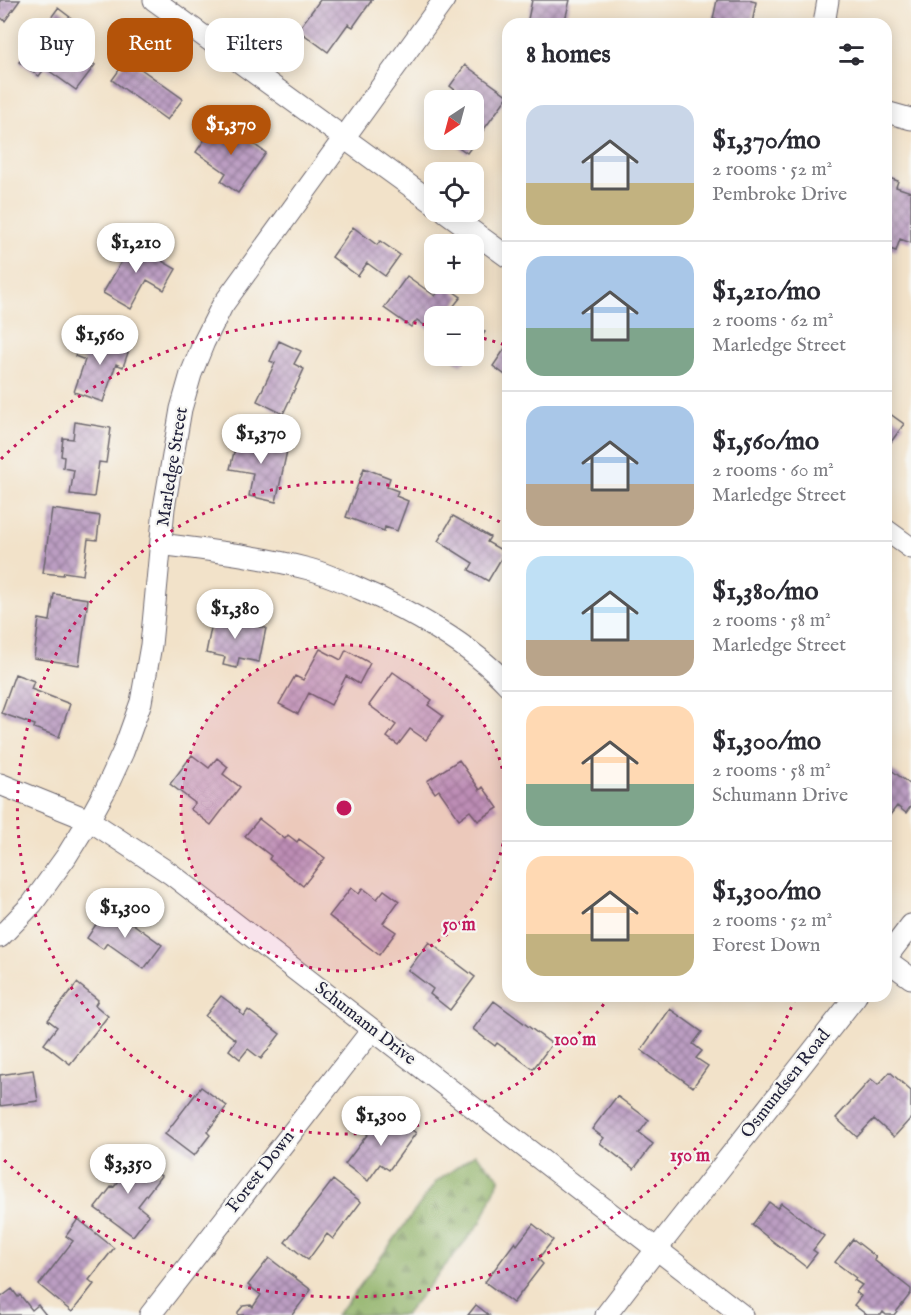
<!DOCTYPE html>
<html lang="en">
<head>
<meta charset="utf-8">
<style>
	:root { --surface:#fff; --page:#f2f2f3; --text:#2b2b33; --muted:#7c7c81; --line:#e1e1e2; --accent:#b45309 }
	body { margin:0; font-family:"IM FELL English",serif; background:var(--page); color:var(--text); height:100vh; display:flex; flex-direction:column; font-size:22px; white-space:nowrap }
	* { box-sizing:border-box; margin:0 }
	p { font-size:20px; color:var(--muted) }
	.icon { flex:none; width:33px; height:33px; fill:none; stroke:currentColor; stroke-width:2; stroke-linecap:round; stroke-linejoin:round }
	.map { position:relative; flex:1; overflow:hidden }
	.details { position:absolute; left:502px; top:18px; width:390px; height:984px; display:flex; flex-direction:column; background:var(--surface); border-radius:18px; box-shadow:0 3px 15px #0003 }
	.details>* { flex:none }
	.guide { position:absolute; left:18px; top:18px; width:394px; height:54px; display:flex; gap:12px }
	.needle { width:39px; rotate:216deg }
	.buttons { position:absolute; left:424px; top:90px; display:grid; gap:12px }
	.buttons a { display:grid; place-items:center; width:60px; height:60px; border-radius:12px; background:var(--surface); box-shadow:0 3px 15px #0003; font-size:30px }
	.price { position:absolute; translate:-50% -51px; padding:0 14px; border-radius:21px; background:#fff; color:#222; font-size:20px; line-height:39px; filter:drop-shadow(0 2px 3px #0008) }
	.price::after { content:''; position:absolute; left:50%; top:36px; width:18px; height:14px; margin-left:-9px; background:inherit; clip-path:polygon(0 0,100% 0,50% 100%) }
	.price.selected { background:var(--accent); color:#fff }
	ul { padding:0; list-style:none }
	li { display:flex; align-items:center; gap:18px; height:150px; padding:0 24px }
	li+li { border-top:2px solid var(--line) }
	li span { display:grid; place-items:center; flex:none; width:168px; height:120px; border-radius:18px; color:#555 }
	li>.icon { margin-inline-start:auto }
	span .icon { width:72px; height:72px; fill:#fffc; stroke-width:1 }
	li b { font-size:26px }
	h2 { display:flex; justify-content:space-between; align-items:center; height:72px; padding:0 24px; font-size:26px }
	.pill { padding:0 21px; border-radius:18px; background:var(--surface); box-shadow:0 3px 15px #0003; font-size:21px; line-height:54px }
	.pill.selected { background:var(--accent); color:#fff }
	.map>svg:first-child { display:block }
	.forest { fill:url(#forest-firs); stroke:#586a50; stroke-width:1.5 }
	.building { fill:url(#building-cross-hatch) }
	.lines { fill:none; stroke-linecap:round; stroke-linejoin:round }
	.street-casing { stroke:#6b656d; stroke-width:23 }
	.street { stroke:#fff; stroke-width:21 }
	.ring { fill:none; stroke:#c2185b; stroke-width:3; stroke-dasharray:3 6 }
	.labels { text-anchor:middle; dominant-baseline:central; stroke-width:4.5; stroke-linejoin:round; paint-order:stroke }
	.street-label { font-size:18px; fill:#22223b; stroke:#f6f6f2 }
	.centre { fill:#c2185b; stroke:#f6f6f2; stroke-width:3 }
	.ring-label { font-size:18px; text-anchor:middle; font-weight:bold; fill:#c2185b; stroke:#f6f6f2; stroke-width:4.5; stroke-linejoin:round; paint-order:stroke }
</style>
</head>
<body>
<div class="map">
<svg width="911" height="1315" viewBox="0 0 911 1315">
	<defs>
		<pattern id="forest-firs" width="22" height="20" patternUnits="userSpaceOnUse" patternTransform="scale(1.5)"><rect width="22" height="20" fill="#8fb166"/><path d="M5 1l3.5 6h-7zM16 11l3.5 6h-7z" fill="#749055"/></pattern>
		<pattern id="building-cross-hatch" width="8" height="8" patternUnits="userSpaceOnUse" patternTransform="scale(1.5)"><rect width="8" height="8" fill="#bc9ec2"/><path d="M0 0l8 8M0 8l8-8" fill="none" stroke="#98809f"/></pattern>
	</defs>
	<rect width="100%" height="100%" fill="#f6f6f2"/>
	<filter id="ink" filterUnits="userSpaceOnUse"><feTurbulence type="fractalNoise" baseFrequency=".0167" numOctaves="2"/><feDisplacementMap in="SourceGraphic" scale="12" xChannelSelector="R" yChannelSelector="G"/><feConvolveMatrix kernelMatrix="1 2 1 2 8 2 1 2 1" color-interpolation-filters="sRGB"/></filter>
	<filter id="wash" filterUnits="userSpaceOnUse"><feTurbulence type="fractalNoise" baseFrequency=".008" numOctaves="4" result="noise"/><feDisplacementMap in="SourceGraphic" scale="24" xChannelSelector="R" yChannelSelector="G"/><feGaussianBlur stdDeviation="1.35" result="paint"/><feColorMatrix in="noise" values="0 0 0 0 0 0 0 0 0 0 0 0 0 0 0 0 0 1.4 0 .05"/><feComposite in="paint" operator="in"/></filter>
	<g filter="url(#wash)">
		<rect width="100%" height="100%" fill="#f2e2c9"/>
		<path class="forest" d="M475 1154 500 1178 481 1222 405 1315H336L348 1302 436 1182Z"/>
		<g id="blocks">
			<path class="building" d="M0 0H20L5 21 0 17Z
				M320 0H372L353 27 348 24 328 52 298 30Z
				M532 0H570L564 24H527Z
				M717 0H751V1L756 2 752 24H741L713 19Z
				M58 8 87 30 73 49 95 65 76 90 45 68 39 76 19 62Z
				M127 59 183 99 167 120 112 80Z
				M465 65 508 96 467 153 449 140H474V100H461L464 97 450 86Z
				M216 123 235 137 238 133 266 153 238 193 221 181 226 173 196 152Z
				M886 177 898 181 896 187 911 192V243L900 239 896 251 886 248Z
				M353 227 377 245 380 241 400 255 385 276 367 263 358 276 332 257Z
				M122 238 176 269 164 290 147 280 131 309 103 293 123 259 113 254Z
				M407 276 435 296 444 285 461 297 452 308 463 316H435V333L417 320 411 327 384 308Z
				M474 324 485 332 474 348Z
				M108 336 131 344 123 367 116 364 103 402 74 392 85 360 75 356 80 340 104 348Z
				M279 341 301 351 294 364 304 369 283 414 257 401 275 363 270 361Z
				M508 344V377L493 366Z
				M448 356H468L461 365Z
				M886 411 904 424 886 449Z
				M75 422 111 428 106 463 99 462 94 497 70 494 74 470 63 468 64 457 61 456 63 438 73 439Z
				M238 435 288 446 276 502 249 496 253 473 230 469Z
				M364 468 390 478 387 487 398 491 396 496 408 501 397 531 385 527 384 531 346 517Z
				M52 509 100 516 97 540 88 539 83 575 64 572 63 575 43 573Z
				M453 516 490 537 487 542 505 552 488 581 469 570 473 563 438 541Z
				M54 594 88 599 79 665 34 658 39 619 50 621Z
				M214 613 252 621 251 625 266 628 259 662 239 658 237 668 223 665 225 657 206 653Z
				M320 649 341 660 346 650 370 663 359 684 346 676 331 705 309 693 298 714 279 704 295 676 303 680Z
				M393 672 432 700 428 705 443 716 426 740 410 729 398 745 387 737 396 725 369 705Z
				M15 674 34 681 31 689 70 704 59 737 34 728 35 725 1 713Z
				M192 755 209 768 217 758 228 767 223 774 240 787 211 825 190 809 195 803 170 784Z
				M459 760 480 790 483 787 498 808 478 821 470 811 459 819 439 790 435 793 427 781Z
				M886 766 911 785V806L906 813 897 806 886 820Z
				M259 819 285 839 288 835 297 842 299 839 325 858 303 886 269 859 271 856 245 836Z
				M351 888 359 894 363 888 377 899 384 890 399 901 383 923 396 932 379 955 329 916Z
				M106 909 127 924 129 921 162 945 144 969 107 943 103 949 87 938Z
				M429 942 475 977 450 1010 430 994 433 989 408 970Z
				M77 983 98 1000 95 1005 108 1016 70 1064 44 1044 57 1027 48 1020Z
				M221 996 241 1011 240 1013 244 1016 248 1010 280 1034 261 1059 248 1049 240 1059 229 1050 236 1040 205 1016Z
				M494 1001 552 1044 533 1069 497 1043 495 1046 473 1029Z
				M670 1009 702 1032 693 1044 702 1051 696 1058 708 1066 693 1087 641 1050Z
				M33 1070 38 1101 0 1106V1075Z
				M890 1072 911 1091V1118L894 1137 874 1119 857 1137 836 1118 871 1079 878 1085Z
				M201 1087 227 1106 207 1132 210 1135 194 1156 165 1134Z
				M617 1096 649 1120 639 1133 653 1144 634 1169 600 1143 604 1138 592 1129Z
				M390 1114 416 1133 389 1170 380 1164 368 1181 345 1164 376 1123 380 1127Z
				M137 1158 161 1176 138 1206 149 1215 133 1236 95 1208 112 1186 114 1187 118 1182 108 1174 118 1161 128 1169Z
				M333 1180 361 1202 333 1239 327 1234 308 1260 285 1242Z
				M769 1202 777 1208 781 1203 824 1236 813 1250 817 1253 806 1267 752 1225Z
				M78 1219 114 1248 89 1280 94 1284 72 1312 39 1285 73 1241 66 1236Z
				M533 1224 553 1240 538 1259 543 1264 513 1303 485 1282 515 1242 517 1245Z
				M853 1239 876 1257 874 1260 911 1289V1293L894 1315H886L883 1312 881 1315H867L854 1305 861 1296 856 1292 862 1285 854 1280 856 1278 835 1262Z
				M269 1258 311 1290 292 1315H238V1312L243 1306 251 1305 253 1307 261 1295 248 1285Z
				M12 1289 18 1297 20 1295 32 1310 38 1305 46 1315H0V1298Z
				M476 1305 489 1315H468Z"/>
		</g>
	</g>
	<g filter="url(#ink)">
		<use href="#blocks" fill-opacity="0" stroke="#6b656d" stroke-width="1.5"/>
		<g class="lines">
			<g class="street-casing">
				<path id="street" d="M154 0 435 204
					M824 24 828 0
					M886 112 911 119
					M446 212 508 257
					M886 530 911 548
					M161 544C211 551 261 556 309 569 327 574 344 582 360 589 411 611 470 644 508 685
					M0 784 89 820 171 874 742 1315
					M0 937 32 904 66 857 89 820 106 789 123 752 141 702 151 645 164 508 181 409 191 374 204 342 222 306 444 0
					M886 958 911 925
					M886 960 911 978
					M150 1315 372 1030
					M606 1315 656 1250 856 996"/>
			</g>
			<use href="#street" class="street"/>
		</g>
	</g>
	<circle cx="344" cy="808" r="163" fill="#c2185b" fill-opacity=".12"/>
	<g class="ring">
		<circle cx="344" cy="808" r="163"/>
		<path d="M609 997A326 326 0 1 1 507 526"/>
		<path d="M795 999A490 490 0 0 1 1 1157M1 459A490 490 0 0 1 433 326M475 336A490 490 0 0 1 508 346"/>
	</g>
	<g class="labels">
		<g class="street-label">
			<text transform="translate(173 467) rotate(-81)">Marledge Street</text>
			<text transform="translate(365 1024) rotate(38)">Schumann Drive</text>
			<text transform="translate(786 1084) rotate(-52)">Osmundsen Road</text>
			<text transform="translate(261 1172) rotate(-52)">Forest Down</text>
		</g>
	</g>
	<circle cx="344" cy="808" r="9" class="centre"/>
	<g class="ring-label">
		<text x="459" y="930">50 m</text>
		<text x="575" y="1045">100 m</text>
		<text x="690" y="1161">150 m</text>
	</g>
</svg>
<div class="buttons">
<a><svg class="needle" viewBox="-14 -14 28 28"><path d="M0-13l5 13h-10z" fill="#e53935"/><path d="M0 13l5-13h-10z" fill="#7c7c81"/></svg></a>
<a><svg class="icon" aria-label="locate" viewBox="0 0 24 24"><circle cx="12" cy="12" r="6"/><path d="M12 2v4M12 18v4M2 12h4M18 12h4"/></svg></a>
<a>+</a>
<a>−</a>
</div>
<b class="price selected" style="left:231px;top:156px">$1,370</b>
<b class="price" style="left:136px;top:274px">$1,210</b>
<b class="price" style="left:100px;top:366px">$1,560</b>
<b class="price" style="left:261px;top:465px">$1,370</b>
<b class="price" style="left:235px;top:640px">$1,380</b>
<b class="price" style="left:125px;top:939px">$1,300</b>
<b class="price" style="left:381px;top:1147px">$1,300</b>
<b class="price" style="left:128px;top:1195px">$3,350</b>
<div class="guide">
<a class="pill">Buy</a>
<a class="pill selected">Rent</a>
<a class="pill">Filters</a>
</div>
<section class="details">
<h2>8 homes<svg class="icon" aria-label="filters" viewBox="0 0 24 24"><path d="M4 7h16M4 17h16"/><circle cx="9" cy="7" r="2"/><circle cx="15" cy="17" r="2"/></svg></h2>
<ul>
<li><span style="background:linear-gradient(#c9d6e8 65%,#c2b280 0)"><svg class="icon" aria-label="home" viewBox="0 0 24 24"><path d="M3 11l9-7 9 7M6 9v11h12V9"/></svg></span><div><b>$1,370/mo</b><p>2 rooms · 52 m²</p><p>Pembroke Drive</p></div></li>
<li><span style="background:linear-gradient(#a9c7e8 60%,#7fa58c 0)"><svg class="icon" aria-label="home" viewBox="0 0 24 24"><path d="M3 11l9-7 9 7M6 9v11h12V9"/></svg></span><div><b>$1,210/mo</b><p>2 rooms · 62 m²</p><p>Marledge Street</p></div></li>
<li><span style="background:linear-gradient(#a9c7e8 65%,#b9a48a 0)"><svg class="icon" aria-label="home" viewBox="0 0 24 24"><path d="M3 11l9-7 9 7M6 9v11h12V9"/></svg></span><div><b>$1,560/mo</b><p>2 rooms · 60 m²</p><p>Marledge Street</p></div></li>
<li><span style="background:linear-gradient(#bfe0f5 70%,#b9a48a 0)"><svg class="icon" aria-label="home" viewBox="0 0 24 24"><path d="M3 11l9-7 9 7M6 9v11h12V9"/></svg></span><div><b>$1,380/mo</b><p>2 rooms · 58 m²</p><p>Marledge Street</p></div></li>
<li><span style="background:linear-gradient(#ffd9b3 65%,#7fa58c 0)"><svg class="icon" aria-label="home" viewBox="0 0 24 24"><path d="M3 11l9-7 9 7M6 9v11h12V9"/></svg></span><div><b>$1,300/mo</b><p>2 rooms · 58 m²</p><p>Schumann Drive</p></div></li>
<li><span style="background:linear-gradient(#ffd9b3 65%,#c2b280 0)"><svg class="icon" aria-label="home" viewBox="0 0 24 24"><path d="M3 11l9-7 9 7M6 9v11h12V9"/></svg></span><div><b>$1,300/mo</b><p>2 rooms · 52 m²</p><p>Forest Down</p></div></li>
</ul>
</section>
</div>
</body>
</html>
